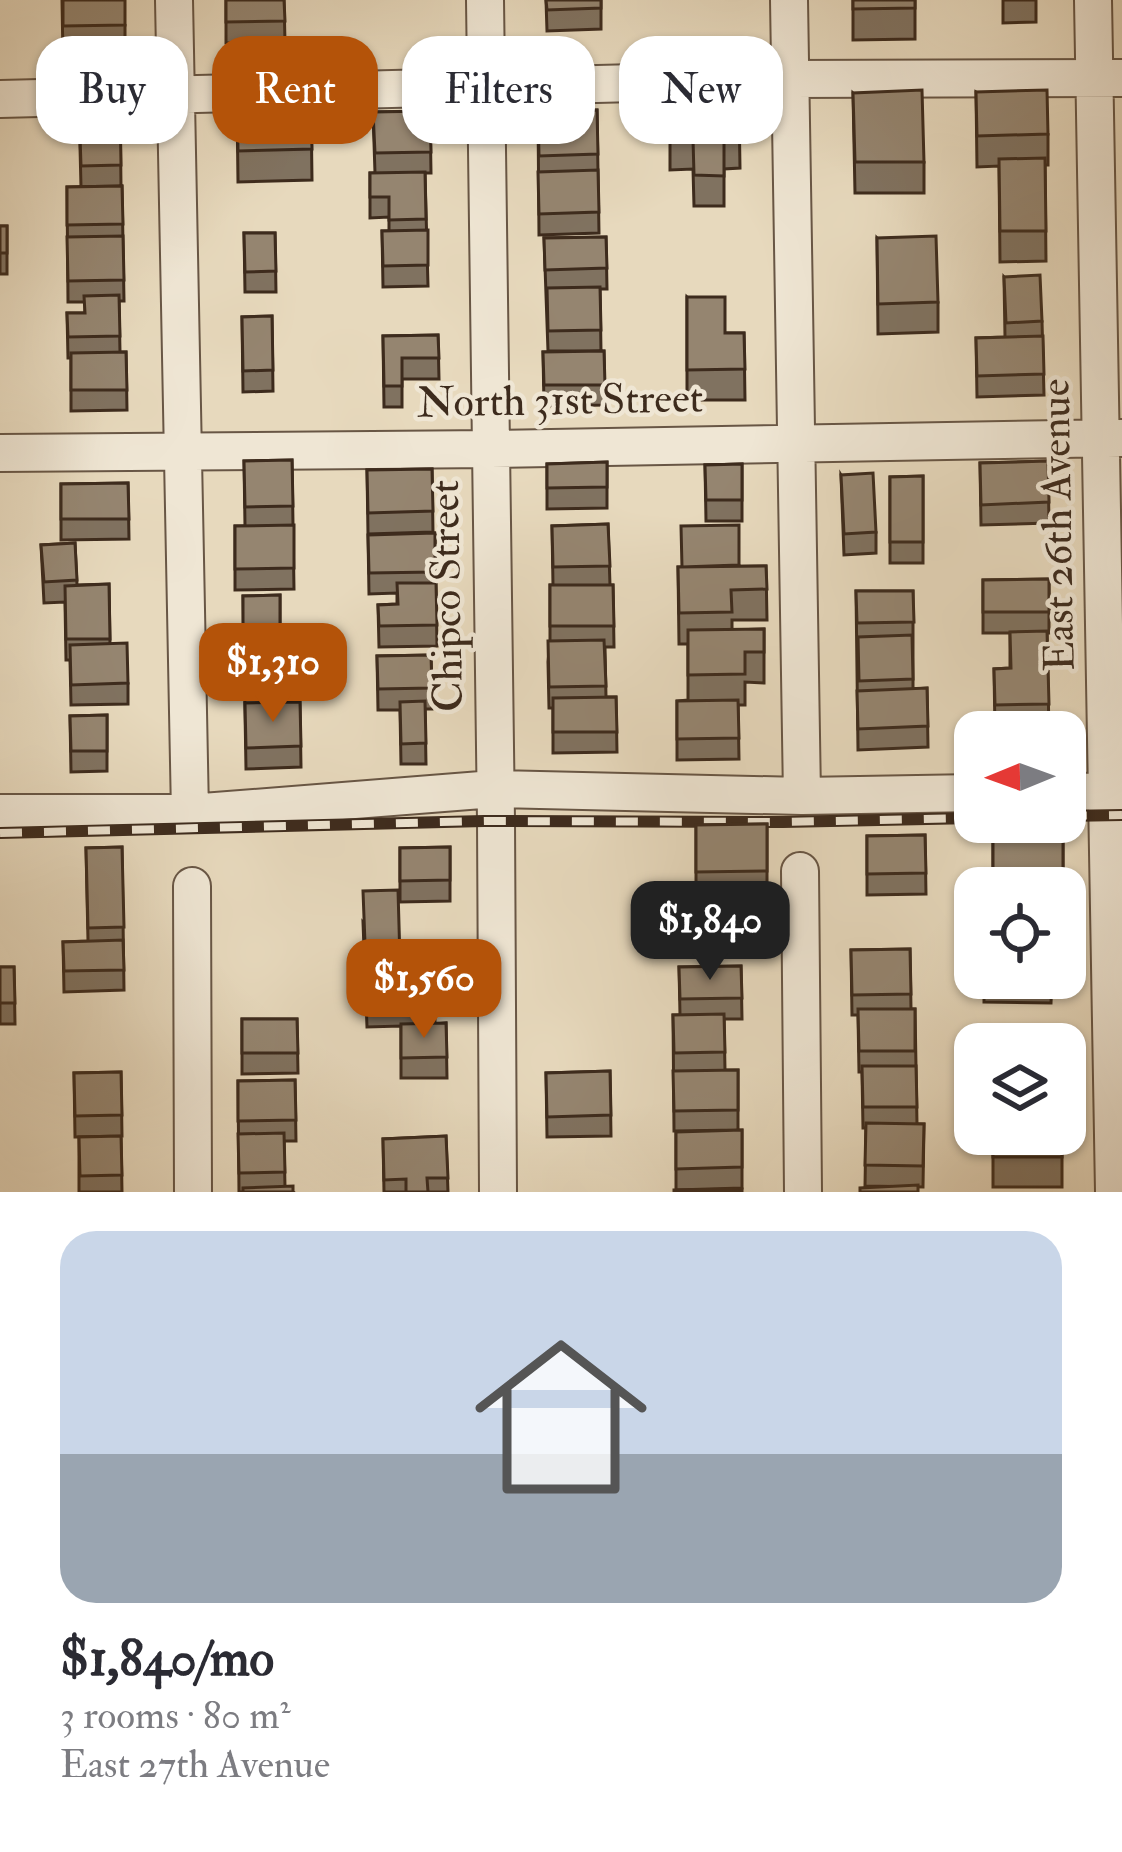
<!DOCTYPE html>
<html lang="en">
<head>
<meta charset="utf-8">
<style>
	:root { --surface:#fff; --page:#f2f2f3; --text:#2b2b33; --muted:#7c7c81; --line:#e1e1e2; --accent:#b45309 }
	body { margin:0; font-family:"IM FELL Double Pica",serif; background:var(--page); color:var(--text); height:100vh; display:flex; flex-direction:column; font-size:45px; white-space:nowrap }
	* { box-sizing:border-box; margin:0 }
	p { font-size:39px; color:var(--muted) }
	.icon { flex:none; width:66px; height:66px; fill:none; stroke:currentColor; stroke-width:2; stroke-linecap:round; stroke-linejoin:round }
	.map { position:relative; height:1192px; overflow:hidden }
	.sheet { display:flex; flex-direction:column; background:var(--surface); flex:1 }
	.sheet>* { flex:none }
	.banner { position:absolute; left:36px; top:36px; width:1050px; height:108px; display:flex; gap:24px }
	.needle { width:78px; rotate:269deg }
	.tools { position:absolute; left:954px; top:711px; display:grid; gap:24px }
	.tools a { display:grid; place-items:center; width:132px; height:132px; border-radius:24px; background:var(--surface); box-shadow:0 3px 9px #0004; font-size:60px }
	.price { position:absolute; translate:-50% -102px; padding:0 27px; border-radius:24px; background:var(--accent); color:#fff; font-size:39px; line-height:78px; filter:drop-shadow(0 3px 6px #0008) }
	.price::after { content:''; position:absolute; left:50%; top:72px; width:36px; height:27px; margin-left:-18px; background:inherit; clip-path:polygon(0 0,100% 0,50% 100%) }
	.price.active { background:#222; color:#fff }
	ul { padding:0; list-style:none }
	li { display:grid; align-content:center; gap:24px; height:636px; padding:0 60px }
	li+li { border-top:3px solid var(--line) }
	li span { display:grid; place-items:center; height:372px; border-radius:36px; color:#555 }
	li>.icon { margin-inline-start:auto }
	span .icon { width:216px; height:216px; fill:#fffc; stroke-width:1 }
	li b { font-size:51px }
	.chip { padding:0 42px; border-radius:36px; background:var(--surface); box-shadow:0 3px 9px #0004; font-size:42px; line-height:108px }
	.chip.active { background:var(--accent); color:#fff }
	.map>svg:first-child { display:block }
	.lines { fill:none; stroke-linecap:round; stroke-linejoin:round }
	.minor-casing { stroke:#685645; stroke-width:40 }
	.minor { stroke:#efe6d4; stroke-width:36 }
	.rail-casing { stroke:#3d2b1d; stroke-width:12 }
	.rail { stroke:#efe6d4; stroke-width:8; stroke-dasharray:22; stroke-linecap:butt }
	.wall { fill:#807260; stroke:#3d2b1d; stroke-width:3 }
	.building { fill:#958570; stroke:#3d2b1d; stroke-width:3 }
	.labels { text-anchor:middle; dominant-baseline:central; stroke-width:9; stroke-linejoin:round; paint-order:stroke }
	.street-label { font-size:42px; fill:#3d2b1d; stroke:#efe6d4 }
</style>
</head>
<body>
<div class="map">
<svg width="1122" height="1192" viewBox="0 0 1122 1192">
	<rect width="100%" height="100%" fill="#e7d9bd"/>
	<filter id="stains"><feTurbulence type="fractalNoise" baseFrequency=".00167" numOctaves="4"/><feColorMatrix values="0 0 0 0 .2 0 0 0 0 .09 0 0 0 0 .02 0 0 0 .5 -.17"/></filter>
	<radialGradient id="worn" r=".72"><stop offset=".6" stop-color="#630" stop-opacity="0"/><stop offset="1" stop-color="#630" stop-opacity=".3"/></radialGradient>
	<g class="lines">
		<g class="minor-casing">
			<path id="minor" d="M174 0 190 813
				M485 0 496 821 498 1192
				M789 0 802 796
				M1093 0 1114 1192
				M0 99 790 79 1122 78
				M0 453 491 449 1122 438
				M1065 792 1122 791
				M0 813H190L494 789 802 796 975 793
				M800 871 803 1192
				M192 886 193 1192"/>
		</g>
		<use href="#minor" class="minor"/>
		<g class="rail-casing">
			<path id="rail" d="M1065 816 1122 815
				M0 833 484 821 783 822 975 818"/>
		</g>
		<use href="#rail" class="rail"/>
	</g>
	<path class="wall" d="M62 0 125 25V56L63 57Z
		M226 0H284L285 42 226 43Z
		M546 0H601V29L547 31Z
		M853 0H915V39L853 40Z
		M1003 0H1036V22L1003 23Z
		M976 92 1048 134V165H1045L1046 261 1000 262 999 166 977 167Z
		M853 93 924 162V193H855Z
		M311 104 312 180 238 182 237 105Z
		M120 105 121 186 81 187 79 106Z
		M739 105 740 168 724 169V206H694L693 169 670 170V107Z
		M597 110 599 233 539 235 538 111Z
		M430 111 431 173H425L428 286 383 287 382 231H389V217L370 218V173H375L373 112Z
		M122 186 124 301H119L120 352H126L127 410 71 411V358H68L67 313H85V302H68L67 187Z
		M0 226H7V274H0Z
		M244 233H275L276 292H245Z
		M606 237 607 289H600L601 351H548L544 238Z
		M877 238 938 302V332L878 334Z
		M1004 277 1042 321 1044 395 977 397 976 338 1005 337Z
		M687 297 725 333H744L745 400H687Z
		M272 316 273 391 243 392 242 317Z
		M438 335 439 379H402V407H384L383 336Z
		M604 351 605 405 544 406 543 352Z
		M292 460 294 589 235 590V526H245L244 461Z
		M1048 461 1049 523 981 525 980 463Z
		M607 462V508L547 509V464Z
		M742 464V521H706L705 465Z
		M432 469 433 532 368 534 367 470Z
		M841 475 876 532V553L844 555Z
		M923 476V563H890V477Z
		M128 483 129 539 61 540V484Z
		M608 524 610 585H613L614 647H605L606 697H616L617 752 553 753V708H549L548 662 550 641V585H553L552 526Z
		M435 533 437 646 379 647 378 605 397 604V593L369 594 368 535Z
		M75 543 77 585 109 584 110 644 128 683V704L71 705 70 660H66L65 602 44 603 41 545Z
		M766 566 767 620H732V630L764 629V683L745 682V705H738L739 759 677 760V701L688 700V644H679L678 567Z
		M1049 579V633H1047L1049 732H995L994 669 1010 668V633H983V580Z
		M856 591H913V689L927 688 928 747 858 750Z
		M280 595V645H299L301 767 246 769 243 596Z
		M431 655 432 709H425L426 764H401L400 710H378L377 656Z
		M107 715V771L71 772 70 716Z
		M767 824V902H739L740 946 688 947V897H696V825Z
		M993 831H1063V888H993Z
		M925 835 926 894 867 895V836Z
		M122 847 124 990 64 992 63 942 88 941 86 848Z
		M450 847V901L400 902V848Z
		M363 922 400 960 434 959 435 1024 446 1023 447 1078H401V1026L367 1027Z
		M910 949 911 1009H915L917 1124H924L923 1187 865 1186 866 1128H863L862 1072H859L858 1015H852L851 950Z
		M741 966 742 1019H724L725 1070H738V1130L674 1131 673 1015H680L679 967Z
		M0 967H14L15 1024H0Z
		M984 978H1052L1051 1003 984 1002Z
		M242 1019H297L298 1073 242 1074Z
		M610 1071 611 1136 547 1137 546 1073Z
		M121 1072 122 1136 75 1137 74 1073Z
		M295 1080 296 1141H284L285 1187 293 1192H239L238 1081Z
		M742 1130V1188L676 1190V1132Z
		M993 1134H1062V1187H993Z
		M121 1136 122 1192H79V1137Z
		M446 1136 448 1192H384L383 1139Z"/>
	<path class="building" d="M63 0H125V25L63 26Z
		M226 0H284L285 21 226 22Z
		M546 0H601V8L547 10Z
		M853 0H915V8L853 9Z
		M922 90 924 162H855L853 93Z
		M1047 90 1048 134 977 136 976 92Z
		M311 104 312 149 238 151 237 105Z
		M120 105 121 165 81 166 79 106Z
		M739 105 740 138H724V176L694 175 693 139H670V107Z
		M597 110 598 154 539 156 538 111Z
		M430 111 431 152 375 153 373 112Z
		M1045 158 1046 231H1000L999 159Z
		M598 170 599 212 539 214 538 172Z
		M425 172 426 219 389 220V197H370V173Z
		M122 186 123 224 67 225V187Z
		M0 226H7V253H0Z
		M428 230V265L383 266 382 231Z
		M244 233H275L276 271 245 272Z
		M123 236 124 280 68 281 67 237Z
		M936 236 938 302 878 304 877 238Z
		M606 237 607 268 545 270 544 238Z
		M1040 275 1042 321 1006 323 1004 277Z
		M600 287 601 330 548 331 547 288Z
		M119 295 120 336 68 337 67 313H85L84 296Z
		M687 297H725V333H744L745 369 687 370Z
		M272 316 273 370 243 371 242 317Z
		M438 335 439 358H402V386H384L383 336Z
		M1043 336 1044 374 977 376 976 338Z
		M604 351 605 385H544L543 352Z
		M126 352 127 390H71V353Z
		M292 460 293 506 245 507 244 461Z
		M1048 461 1049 502 981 505 980 463Z
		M607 462V487L547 488V464Z
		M742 464V500H706L705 465Z
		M432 469 433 511 368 513 367 470Z
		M873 473 876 532 844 534 841 475Z
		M923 476V542H890V477Z
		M128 483 129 519H61V484Z
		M608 524 610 566 553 567 552 526Z
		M294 525V568L235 569V526Z
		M739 525V565L682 567 681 526Z
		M435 533V572L369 573 368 535Z
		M75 543 77 580 44 582 41 545Z
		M766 566 767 589 731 590 732 612 679 613 678 567Z
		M1049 579V612H983V580Z
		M397 583H436L437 625 379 626 378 605 398 604Z
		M109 584 110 639H66L65 586Z
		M550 585H613L614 626H550Z
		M856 591H913L914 622 857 623Z
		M280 595V632L243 633V596Z
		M764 629V652H745V674L688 675V630Z
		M1047 631 1049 704 995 705 994 669 1011 668 1010 632Z
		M912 635 913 679 859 681 858 637Z
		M604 640 606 686 549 687 548 641Z
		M127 643 128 683 71 685 70 645Z
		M244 645H299V690H245Z
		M431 655 432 688 378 689 377 656Z
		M927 688 928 726 858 729 857 691Z
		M616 697 617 732H553V698Z
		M738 700 739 738 677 739V701Z
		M425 701 426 743 401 744 400 702Z
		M300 702 301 746 246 748 245 703Z
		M107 715V751H71L70 716Z
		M767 824V871L696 872V825Z
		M993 831H1063V870H993Z
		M925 835 926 873 867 874V836Z
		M122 847 124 927 88 928 86 848Z
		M450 847V880L400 881V848Z
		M398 890 400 960 434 959 435 994 367 996 363 891Z
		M739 896 740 926H688V897Z
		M123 940 124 970 64 971 63 942Z
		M910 949 911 994 852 995 851 950Z
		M741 966 742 998 680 999 679 967Z
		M0 967H14L15 1003H0Z
		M984 978H1051V983L984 981Z
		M858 1009H915V1051H859Z
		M724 1014 725 1052 674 1053 673 1015Z
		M242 1019H297L298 1053H242Z
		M446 1023 447 1057 401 1058V1024Z
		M862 1066H916L917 1107H863Z
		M738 1070V1110L674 1111 673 1071Z
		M610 1071 611 1115 547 1117 546 1073Z
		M121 1072 122 1115 75 1116 74 1073Z
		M295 1080 296 1120 238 1121V1081Z
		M866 1123 924 1124 923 1166 865 1165Z
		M742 1130V1167L676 1169V1132Z
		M284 1133 285 1172 239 1173 238 1134Z
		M993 1134H1062V1157H993Z
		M121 1136 122 1175 80 1176 79 1137Z
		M446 1136 448 1178H427L428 1192H406V1179L384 1180 383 1139Z
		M918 1185V1192H860V1188Z
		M293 1186V1192H243V1188Z
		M742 1189V1192H674V1190Z"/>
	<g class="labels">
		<g class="street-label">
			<text transform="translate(560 401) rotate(-1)">North 31st Street</text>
			<text transform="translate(1058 525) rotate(-91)">East 26th Avenue</text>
			<text transform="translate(447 596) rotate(-91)">Chipco Street</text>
		</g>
	</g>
	<rect width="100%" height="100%" filter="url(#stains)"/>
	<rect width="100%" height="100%" fill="url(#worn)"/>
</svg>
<div class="tools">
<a><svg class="needle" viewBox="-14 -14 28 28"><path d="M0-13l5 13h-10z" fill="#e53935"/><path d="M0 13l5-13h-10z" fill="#7c7c81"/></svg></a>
<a><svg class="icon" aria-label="locate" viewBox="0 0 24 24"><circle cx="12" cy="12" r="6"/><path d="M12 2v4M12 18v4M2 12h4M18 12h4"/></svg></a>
<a><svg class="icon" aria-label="layers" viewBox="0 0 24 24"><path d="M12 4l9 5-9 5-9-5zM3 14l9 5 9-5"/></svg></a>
</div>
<b class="price" style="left:273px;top:725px">$1,310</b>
<b class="price active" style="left:710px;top:983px">$1,840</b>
<b class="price" style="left:424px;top:1041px">$1,560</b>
<div class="banner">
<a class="chip">Buy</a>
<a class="chip active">Rent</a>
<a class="chip">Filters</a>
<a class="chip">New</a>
</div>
</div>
<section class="sheet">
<ul>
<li><span style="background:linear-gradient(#c9d6e8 60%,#9aa5b1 0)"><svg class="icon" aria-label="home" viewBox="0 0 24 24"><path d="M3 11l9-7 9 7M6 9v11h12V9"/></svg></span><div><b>$1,840/mo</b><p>3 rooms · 80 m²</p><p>East 27th Avenue</p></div></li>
</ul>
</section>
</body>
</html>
